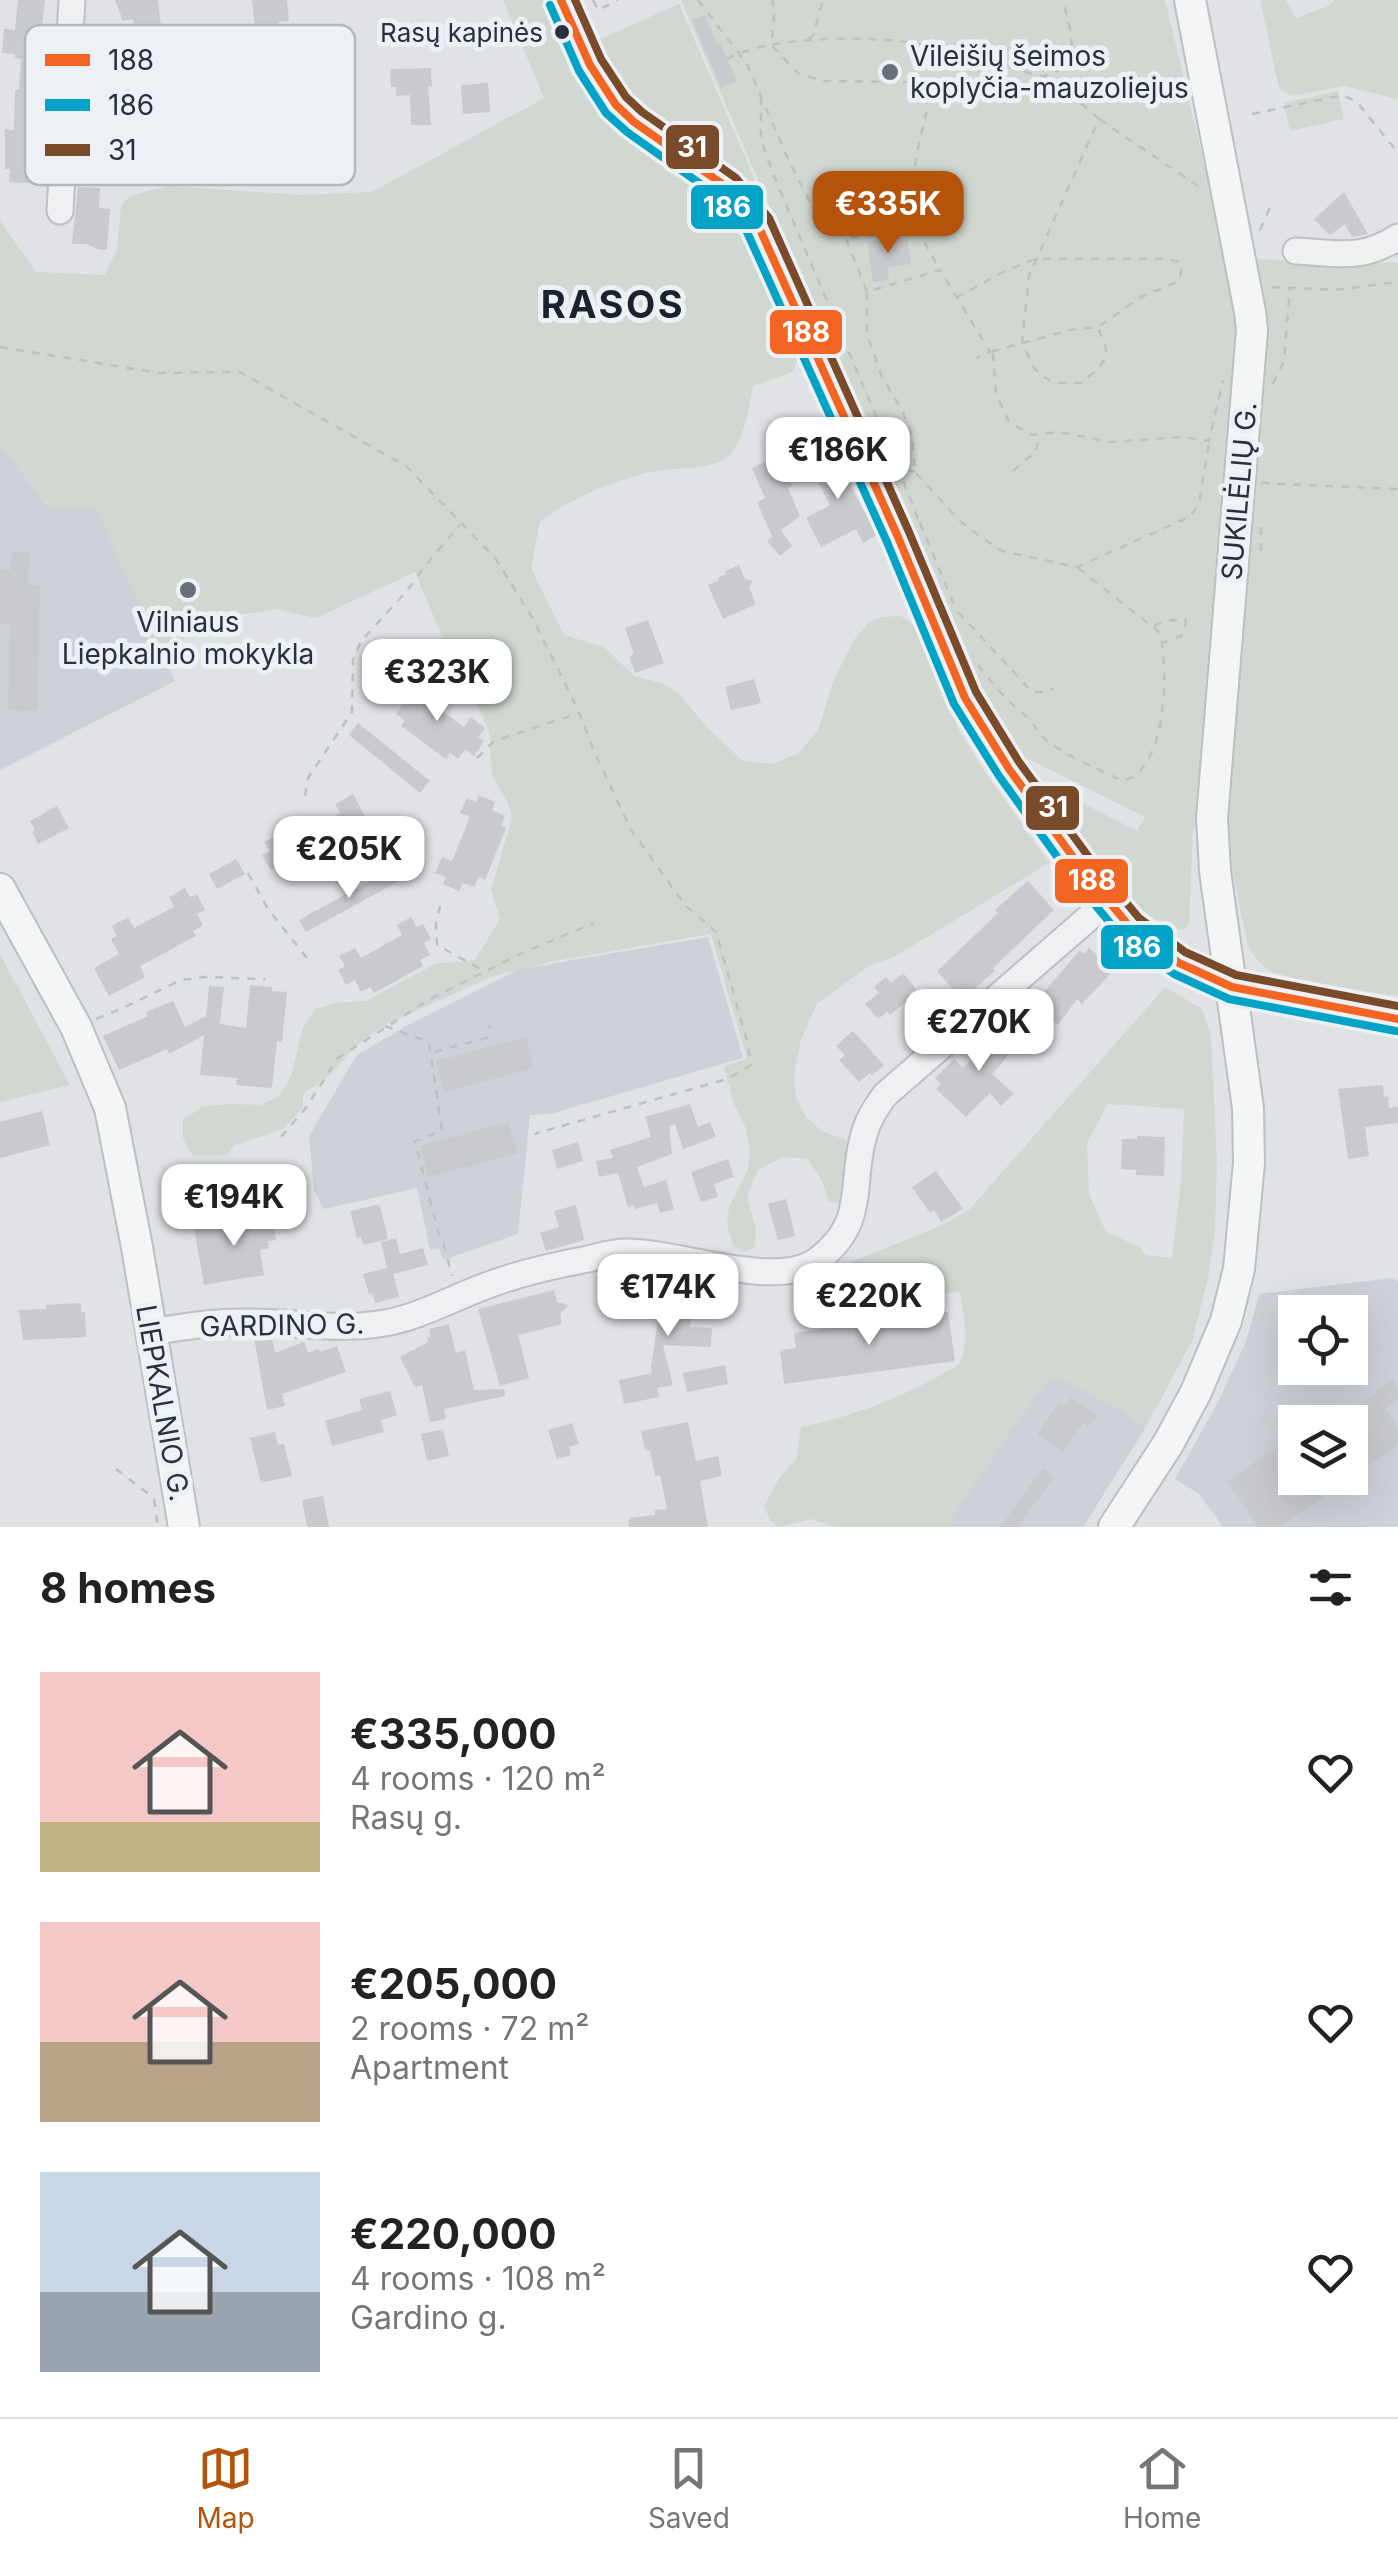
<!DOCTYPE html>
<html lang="en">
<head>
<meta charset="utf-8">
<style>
	:root { --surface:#fff; --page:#f2f2f2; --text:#222; --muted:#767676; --line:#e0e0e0; --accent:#b45309 }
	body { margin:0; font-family:Inter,sans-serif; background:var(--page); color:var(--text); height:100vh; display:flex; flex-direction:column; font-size:38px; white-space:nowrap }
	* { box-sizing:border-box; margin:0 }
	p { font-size:32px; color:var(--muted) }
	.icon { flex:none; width:55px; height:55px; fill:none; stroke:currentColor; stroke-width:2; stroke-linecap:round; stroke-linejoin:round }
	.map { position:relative; height:1527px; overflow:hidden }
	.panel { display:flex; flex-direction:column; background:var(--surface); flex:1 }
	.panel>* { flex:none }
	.buttons { position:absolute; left:1278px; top:1295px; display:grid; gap:20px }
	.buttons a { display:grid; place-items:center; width:90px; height:90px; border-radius:0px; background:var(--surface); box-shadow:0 10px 40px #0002; font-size:50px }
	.price { position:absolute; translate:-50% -85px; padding:0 22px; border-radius:20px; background:#fff; color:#222; font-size:32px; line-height:65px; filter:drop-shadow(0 2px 5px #0008) }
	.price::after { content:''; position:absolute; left:50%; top:60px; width:30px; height:22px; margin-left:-15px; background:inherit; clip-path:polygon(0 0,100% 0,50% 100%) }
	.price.active { background:var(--accent); color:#fff }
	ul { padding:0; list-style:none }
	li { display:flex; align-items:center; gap:30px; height:250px; padding:0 40px }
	li span { display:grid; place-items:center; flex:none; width:280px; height:200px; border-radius:0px; color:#555 }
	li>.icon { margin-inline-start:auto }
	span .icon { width:120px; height:120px; fill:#fffc; stroke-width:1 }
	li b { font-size:42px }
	h2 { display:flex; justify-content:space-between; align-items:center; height:120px; padding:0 40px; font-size:42px }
	.menu { display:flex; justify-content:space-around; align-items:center; height:140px; border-top:2px solid var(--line); background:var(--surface); font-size:28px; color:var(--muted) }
	.menu a { display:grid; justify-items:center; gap:5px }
	.menu .active { color:var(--accent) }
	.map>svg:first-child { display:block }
	.built { fill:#ced2d8; fill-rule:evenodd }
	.green { fill:#d1d8d1; fill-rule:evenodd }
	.building { fill:#c8cacd }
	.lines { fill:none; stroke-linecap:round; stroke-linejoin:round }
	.minor-casing { stroke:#bec0c3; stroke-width:29 }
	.major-casing { stroke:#bcbfc3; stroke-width:34 }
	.path { stroke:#bec1c3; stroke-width:2.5; stroke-dasharray:8 8; stroke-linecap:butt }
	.minor { stroke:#eff0f2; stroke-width:25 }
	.major { stroke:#f4f5f5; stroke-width:30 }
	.bus-1-casing { stroke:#edf1f5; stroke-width:15 }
	.bus-2-casing { stroke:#edf1f5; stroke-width:15 }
	.bus-3-casing { stroke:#edf1f5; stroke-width:15 }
	.bus-1 { stroke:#f26522; stroke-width:8 }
	.bus-2 { stroke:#02a3c7; stroke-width:8 }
	.bus-3 { stroke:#7a4b2a; stroke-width:8 }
	.bus-dot { fill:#28313d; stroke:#edf1f5; stroke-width:4 }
	.poi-dot { fill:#686f78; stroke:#edf1f5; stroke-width:4 }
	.labels { text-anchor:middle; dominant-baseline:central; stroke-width:10; stroke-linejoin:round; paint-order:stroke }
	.bus-label { font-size:26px; fill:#28313d; stroke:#edf1f5; text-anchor:end }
	.poi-label { font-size:28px; fill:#28313d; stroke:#edf1f5; text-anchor:start }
	.street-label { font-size:28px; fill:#28313d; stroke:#edf1f5 }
	.district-label { font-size:38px; font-weight:bold; letter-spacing:2.5px; fill:#1a222d; stroke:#edf1f5 }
	.key { fill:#edf1f5; stroke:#b2b7be; stroke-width:2.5 }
	.key-label { font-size:28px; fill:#28313d }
	.line-badge { stroke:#edf1f5; stroke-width:4 }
	.badge-label { font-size:28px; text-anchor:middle; font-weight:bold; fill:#fff }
</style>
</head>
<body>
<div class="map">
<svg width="1398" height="1527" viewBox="0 0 1398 1527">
	<rect width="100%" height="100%" fill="#e0e2e5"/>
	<path class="built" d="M0 443 48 508H95L316 618 276 609 207 619 163 656 175 681 0 770Z
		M708 937 743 1058 550 1114 530 1115 518 1234 443 1260 439 1248 430 1250 417 1188 324 1209 314 1191 309 1136 356 1056 409 1024 520 969Z
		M1392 1278 1398 1281V1527H1223L1199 1494 1175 1479 1218 1402 1247 1339 1259 1294ZM1295 1312H1350V1368H1295ZM1295 1422H1350V1478H1295Z
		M1047 1380H1066L1124 1412 1146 1427 1083 1527H950L953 1514Z"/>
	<path class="green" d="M503 0H543L590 98 603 118 631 144 717 200 740 225 751 246 799 355 793 372 753 386C749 407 745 437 731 453 715 471 684 467 663 470 618 477 577 496 540 521L531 568 564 635 604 647 634 676 662 683 676 691 709 729 743 761 772 764 799 753 818 730 834 679 854 640 868 623 881 617 901 616 917 627 960 732 983 769 1049 863 896 956 869 966 817 1004 801 1039 794 1075 796 1096 806 1117 823 1132 845 1139C855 1160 846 1182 841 1204L829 1201 821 1179 808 1159 783 1157 758 1170 747 1197 756 1228 755 1247 744 1252 734 1247 727 1225 729 1206 748 1169 750 1150 745 1126 734 1104 724 1067 747 1058 711 934 549 962 491 977 384 1025 355 1046 333 1073 303 1094V1108L283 1129 235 1145 227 1155 193 1156 183 1139V1120L202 1107 229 1104 261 1105 279 1096 291 1076 303 1027 315 1009 334 1003 366 1001 435 964 475 960 500 919 491 890 509 829 511 814 507 801 492 776 489 731 478 707 462 684 415 572 316 618 276 609 207 619 162 656 96 508H48L0 443V221L36 272 105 275 117 249 121 206 128 198 144 192 170 186 301 195 372 192 544 98Z
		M681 0H1165L1239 310 1200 823 1193 829 1189 923 1183 930C1133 922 1086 848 1058 810L1065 800 1073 798 1137 831 1145 817 1020 755 1011 734 968 670Z
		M1260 0H1286L1296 18 1329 6 1335 0H1398V99L1344 86 1291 96 1279 88Z
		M679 4 764 201 736 172 661 118 624 87 612 71 598 40Z
		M1338 91 1344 119 1290 131 1284 103Z
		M1249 259 1398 263V996C1366 991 1297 984 1269 970 1259 964 1253 955 1248 946L1226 840Z
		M0 954 70 1085 0 1102Z
		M1165 987 1202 1009 1211 1036 1217 1164 1215 1230 1208 1278 1192 1341 1146 1427 1124 1412 1066 1381H1047L953 1514 950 1527H836L810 1519 778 1527 770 1520 764 1506 779 1478 796 1460 801 1427C850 1417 896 1400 941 1375 947 1371 956 1368 960 1362 969 1349 964 1308 960 1292L831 1302 812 1296 810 1285 815 1277 942 1225 969 1210ZM1108 1104 1184 1109 1181 1181 1172 1258 1145 1255 1140 1247 1106 1232 1089 1194 1087 1143Z"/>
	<path class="building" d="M18 0H45L37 72 48 73 47 116H43L41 184 9 182 10 169H5V129L14 130 15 90H19L21 59 15 58V54L2 53 4 29 15 30Z
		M115 0H158L162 35H135L133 19 123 21Z
		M252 0H287L289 21 278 22 280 41 242 47 254 119H251L259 150 237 156 232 132 217 137 213 125 188 132 180 100 167 104 158 70 150 73 145 59 118 69 113 55 165 36 171 65 229 53 226 30 255 26Z
		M705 15 717 44 720 43 737 81 721 88 692 20Z
		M431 68 432 86H428L431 125H411L410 95 396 96V87H391L390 69Z
		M488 83 490 112 463 114 461 85Z
		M78 187 100 188 99 208 110 209 107 250 97 249 87 244H72Z
		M1344 192 1368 234 1352 237 1345 224 1330 235 1314 219Z
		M907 236 911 264 887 268 889 280 873 282 867 242Z
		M833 437 852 479 848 481 877 535 863 543 856 529 821 547 806 518 830 505 813 472 829 464 819 444Z
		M774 457 783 477 787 475 792 486 788 488 800 516 781 530 792 546 780 556 767 541 774 535 772 536 757 502 765 498 752 468Z
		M12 551 29 552 28 585H40L37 711 8 710 10 625 0 624V569L11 570Z
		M739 565 745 579 753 581 749 587 756 604 723 619 708 585 719 580 718 578 726 574 725 571Z
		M648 620 664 663 635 673 629 657 634 654 625 628Z
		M754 679 761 703 731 710 725 687Z
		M420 680 433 690 427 700 464 727 471 717 485 728 478 737 484 741 474 756 465 749 458 759 450 753 446 759 401 726 405 721 396 714 403 704 397 699 408 685 413 689Z
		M358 723 430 781 420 793 349 735Z
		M353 794 372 829 354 839 356 842 345 848 347 851 299 877 295 871 286 877 280 865 271 870 262 855 270 851 264 842 280 834 285 843 326 821 340 813 335 804Z
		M479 795 495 802 492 810 505 816 501 825 506 828 485 880 479 877 474 887 463 883 459 891 443 884 446 877 435 873 442 857 452 861 470 817 460 813 467 798 476 802Z
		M57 806 69 828 38 844 32 832 35 830 30 821Z
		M236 859 245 874 217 889 209 874Z
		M392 869 399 881 306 932 299 920Z
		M1028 881 1054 910 993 968 995 971 962 1000 937 971 998 913 995 910Z
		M185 888 190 897 197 894 205 910 197 914 203 925 193 931 196 936 140 966 145 977 109 996 94 968 119 954 111 939 117 936 112 926 128 917 134 928 174 907 169 897Z
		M411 917 417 927 423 924 431 939 424 943 430 955 420 960 423 966 374 993 370 987 361 992 355 980 346 985 338 970 345 966 339 956 355 948 361 958 402 935 397 925Z
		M1089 948 1113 971 1082 1004 1077 999 1058 1025 1032 1006 1080 950 1084 954Z
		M903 973 916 989 908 994 911 998 890 1015 887 1012 878 1019 865 1004 879 993 874 987 886 977 891 983Z
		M250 985 272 987V991L287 992 282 1042 277 1041 272 1088 236 1085 237 1078 200 1075 204 1035 169 1054 167 1049 119 1070 103 1036 148 1016 146 1012 173 1001 185 1027 206 1016 209 986 224 987 220 1024 246 1028Z
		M998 1022 1021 1041 992 1074 1014 1094 1001 1106 990 1093 966 1117 936 1089 941 1084 935 1078 954 1059 963 1068 984 1047 982 1045 991 1034 989 1032Z
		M853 1031 884 1065 872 1076 870 1073 859 1082 839 1060 845 1055 836 1046Z
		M526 1037 534 1068 444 1092 436 1061Z
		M1383 1085 1384 1097 1388 1096 1389 1108 1398 1107V1123L1365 1127 1369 1156 1348 1159 1338 1089Z
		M690 1104 698 1127 710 1122 716 1137 683 1149 675 1124 669 1126 672 1154 637 1167 644 1187 666 1180 674 1209 660 1213 657 1203 635 1209 634 1205 628 1207 618 1173 599 1177 596 1161 613 1158 610 1150 651 1137 645 1117Z
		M42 1111 50 1145 0 1158V1122Z
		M508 1122 518 1153 428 1177 420 1146Z
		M1137 1136 1165 1137 1164 1176 1136 1175V1170L1121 1169 1122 1139H1137Z
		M578 1142 583 1161 557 1169 552 1150Z
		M728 1159 734 1177 714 1184 718 1197 701 1202 691 1172Z
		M936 1171 963 1209 941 1222 934 1210 930 1213 912 1187Z
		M786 1199 795 1236 778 1240 768 1204Z
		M377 1205 380 1206 388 1239 363 1245 361 1237 357 1238 350 1211Z
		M576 1205 584 1240 546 1251 540 1233 559 1227 554 1211Z
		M272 1215 276 1240 268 1241 269 1248 260 1250 264 1275 204 1285 194 1228Z
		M396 1238 400 1254 423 1248 428 1265 393 1274 399 1297 375 1303 372 1293 369 1294 363 1274 387 1268 381 1242Z
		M665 1273 692 1278 690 1291 695 1292 690 1327 712 1328 711 1347 663 1345 673 1385 657 1388 659 1397 624 1404 619 1380 652 1373 651 1367Z
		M633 1276 639 1303 614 1308 610 1291 614 1290 612 1281Z
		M554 1290 557 1302 568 1305 560 1314 562 1324 518 1335 529 1378 500 1386 478 1309Z
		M81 1303V1312H85L86 1337 23 1340 19 1310 46 1309V1305Z
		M948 1312 955 1361 784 1384 780 1350 796 1348 794 1333Z
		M449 1324 456 1353 465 1350 474 1390 504 1389 505 1396 444 1409 446 1419 430 1422 422 1385 415 1387 400 1357 428 1342 427 1338 431 1337 429 1329Z
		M254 1338 272 1339 275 1353 304 1342 308 1353 318 1349 320 1352 337 1346 346 1372 282 1394 285 1406 267 1410Z
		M725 1365 728 1384 687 1392 683 1373Z
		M1392 1379 1398 1387V1401L1386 1409 1398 1427V1446L1279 1527H1258L1227 1481 1295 1435V1478H1350V1422H1333L1375 1394 1374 1392Z
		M390 1391 397 1415 381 1420 384 1432 332 1446 325 1421 362 1410 359 1399Z
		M1071 1397 1097 1415 1088 1427 1083 1423 1063 1452 1037 1435 1059 1403 1064 1407Z
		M688 1422 696 1461 718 1456 722 1476 700 1481 708 1527H629V1518L655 1515V1510L667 1509 660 1475 655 1476 650 1450 645 1451 641 1431Z
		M572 1423 579 1444 569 1447 571 1455 557 1459 548 1430Z
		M443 1429 449 1456 427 1461 421 1434Z
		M275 1432 278 1445 284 1444 292 1476 261 1483 250 1438Z
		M1043 1468 1054 1477 1018 1527H1000Z
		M323 1496 329 1527H307L302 1500Z"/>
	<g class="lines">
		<g class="minor-casing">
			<path id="minor" d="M60 211 72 0
				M1296 251C1338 253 1361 261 1398 237
				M150 1332C183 1327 215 1321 248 1322 294 1322 340 1331 385 1323 418 1317 447 1301 478 1289 514 1274 550 1266 588 1259 600 1256 613 1252 625 1252 677 1251 778 1292 819 1259 865 1223 851 1190 862 1142 866 1123 874 1110 885 1095L1108 901"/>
		</g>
		<g class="major-casing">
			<path id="major" d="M561 0 590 65 616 105 634 122 728 188 758 225 789 290 898 537 965 698 1009 769 1081 868 1130 927 1179 963 1232 987 1333 1008 1398 1019
				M0 889 76 1027 110 1108 137 1247 184 1527
				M1114 1527 1168 1444 1196 1392 1226 1321 1239 1269 1249 1163 1248 1108 1215 871 1212 818 1252 330 1250 312 1190 0"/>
		</g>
		<path class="path" d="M593 0 598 10 618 0
			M698 0 747 64 789 161 811 204 845 238 881 235 916 227C910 202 913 173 918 148 923 122 930 113 925 86L920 83 911 82 823 81 798 73 771 45 774 22 773 0
			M808 39 813 36 823 0
			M727 59C768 35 878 35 924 45 949 50 975 55 999 63 1010 66 1033 76 1043 76 1048 75 1053 73 1057 71 1083 55 1067 22 1063 0
			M1042 76 1060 85 1099 119 1029 276 1022 343 1034 368 1042 376 1056 383H1081L1097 370 1105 359 1106 349 1098 327
			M761 97V140L774 176 898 468
			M1252 114 1343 95 1357 102 1398 153
			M1099 119 1201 188
			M917 228 939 269
			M1260 230 1272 203
			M846 239 867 292 940 270 990 352 976 358
			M1272 287 1334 290 1398 282
			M867 292V335L882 377 902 410 912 436 915 472 959 520 978 535 1002 551 1077 567 1189 517 1199 505 1209 442
			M956 298 1001 273 1035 259H1161L1177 261 1182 267 1179 281 1141 297 1098 327 1070 330 990 352
			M0 347 159 373 240 372 407 467 495 558 533 619 579 712 594 751 631 830 685 905 716 932 747 1041 751 1065 727 1079 534 1134
			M993 353 996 394 1006 416 1010 423 1032 435 1059 432 1110 442 1182 437 1209 441 1223 380
			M1273 384 1284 361 1290 288
			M1013 471 1036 451 1038 441 1033 436
			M915 472 898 468 919 521
			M1261 483 1398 489
			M920 523 957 612
			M1261 527V554
			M958 612 1032 692H1047L1054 688
			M1154 626 1165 621 1185 619 1186 624 1181 636 1162 643
			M978 665C992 684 1008 702 1026 716 1034 723 1038 733 1046 740 1068 757 1097 768 1122 781 1167 771 1168 675 1161 638L1159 632 1077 567
			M477 758 494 741 579 713
			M305 796 308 778 352 712 353 660 361 641 406 592 429 561 460 525
			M248 873 268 909 307 958
			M440 906 436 922 437 945 484 971
			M96 1019 125 1007 181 980 204 977 266 979
			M385 1026 429 1042 442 1131 415 1141 439 1235 444 1245 452 1276
			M434 1052 487 1038 490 1025
			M281 1137 305 1109 338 1058 430 999 522 953 594 923
			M116 1469 154 1498
			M154 1499 158 1527"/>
		<use href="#minor" class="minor"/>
		<use href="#major" class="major"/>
		<g class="bus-1-casing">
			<path id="bus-1" d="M561 0 590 65 616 105 634 122 728 188 758 225 898 537 965 698 1009 769 1081 868 1130 927 1179 963 1232 987 1398 1019"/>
		</g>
		<g class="bus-2-casing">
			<path id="bus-2" d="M550 5 579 71 606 113 627 132 719 197 747 232 887 542 954 704 999 776 1071 876 1121 936 1174 974 1229 999 1396 1031"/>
		</g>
		<g class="bus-3-casing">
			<path id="bus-3" d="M575 0 601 59 626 97 642 112 736 178 769 218 909 532 976 692 1019 762 1091 860 1139 918 1185 952 1236 975 1398 1006"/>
		</g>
		<use href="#bus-1" class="bus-1"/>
		<use href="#bus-2" class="bus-2"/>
		<use href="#bus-3" class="bus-3"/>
	</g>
	<circle class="bus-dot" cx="562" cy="32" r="9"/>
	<g class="poi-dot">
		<circle cx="890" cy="72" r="10"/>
		<circle cx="188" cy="590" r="10"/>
	</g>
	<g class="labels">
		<g class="bus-label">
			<text x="543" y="32">Rasų kapinės</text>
		</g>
		<g class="poi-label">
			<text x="910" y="56">Vileišių šeimos<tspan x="910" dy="32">koplyčia-mauzoliejus</tspan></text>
			<text x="188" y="622" text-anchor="middle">Vilniaus<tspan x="188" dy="32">Liepkalnio mokykla</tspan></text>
		</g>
		<g class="street-label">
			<text transform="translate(1239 491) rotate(-85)">SUKILĖLIŲ G.</text>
			<text transform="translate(282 1325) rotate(-1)">GARDINO G.</text>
			<text transform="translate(163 1403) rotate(80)">LIEPKALNIO G.</text>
		</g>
		<g class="district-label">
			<text x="613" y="304">RASOS</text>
		</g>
	</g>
	<rect x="25" y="25" width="330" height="160" rx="15" class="key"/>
	<rect x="45" y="54" width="45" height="12" fill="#f26522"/>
	<rect x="45" y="99" width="45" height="12" fill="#02a3c7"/>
	<rect x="45" y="144" width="45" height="12" fill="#7a4b2a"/>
	<g class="key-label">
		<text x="108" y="70">188</text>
		<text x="108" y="115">186</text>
		<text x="108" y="160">31</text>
	</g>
	<g class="line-badge">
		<rect x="664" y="123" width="57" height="48" rx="10" fill="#7a4b2a"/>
		<rect x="689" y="183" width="76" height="48" rx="10" fill="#02a3c7"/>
		<rect x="768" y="308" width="76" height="48" rx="10" fill="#f26522"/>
		<rect x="1024" y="784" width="57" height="48" rx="10" fill="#7a4b2a"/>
		<rect x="1053" y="857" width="77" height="48" rx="10" fill="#f26522"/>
		<rect x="1099" y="923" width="76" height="48" rx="10" fill="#02a3c7"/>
	</g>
	<g class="badge-label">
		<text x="692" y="157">31</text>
		<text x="727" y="217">186</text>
		<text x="806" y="342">188</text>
		<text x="1053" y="817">31</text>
		<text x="1092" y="890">188</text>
		<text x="1137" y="957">186</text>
	</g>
</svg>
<div class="buttons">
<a><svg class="icon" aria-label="locate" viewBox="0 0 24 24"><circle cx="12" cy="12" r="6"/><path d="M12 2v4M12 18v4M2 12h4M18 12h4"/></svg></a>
<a><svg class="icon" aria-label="layers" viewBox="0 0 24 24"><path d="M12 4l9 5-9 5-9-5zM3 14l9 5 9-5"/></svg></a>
</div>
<b class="price active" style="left:888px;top:256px">€335K</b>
<b class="price" style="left:838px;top:502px">€186K</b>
<b class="price" style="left:437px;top:724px">€323K</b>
<b class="price" style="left:349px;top:901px">€205K</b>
<b class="price" style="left:979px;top:1074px">€270K</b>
<b class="price" style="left:234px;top:1249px">€194K</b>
<b class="price" style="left:668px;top:1339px">€174K</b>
<b class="price" style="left:869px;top:1348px">€220K</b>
</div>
<section class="panel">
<h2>8 homes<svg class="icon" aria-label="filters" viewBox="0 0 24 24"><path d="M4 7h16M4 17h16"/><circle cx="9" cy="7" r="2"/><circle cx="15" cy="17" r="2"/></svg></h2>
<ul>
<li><span style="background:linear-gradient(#f6c9c9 75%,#c2b280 0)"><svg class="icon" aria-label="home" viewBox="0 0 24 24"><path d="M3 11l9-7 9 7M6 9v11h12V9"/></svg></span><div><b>€335,000</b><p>4 rooms · 120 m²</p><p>Rasų g.</p></div><svg class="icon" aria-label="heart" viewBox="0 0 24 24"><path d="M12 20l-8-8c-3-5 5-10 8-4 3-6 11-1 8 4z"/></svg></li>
<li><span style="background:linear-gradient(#f6c9c9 60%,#b9a48a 0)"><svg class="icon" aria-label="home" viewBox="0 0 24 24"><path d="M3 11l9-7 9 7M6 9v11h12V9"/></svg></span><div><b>€205,000</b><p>2 rooms · 72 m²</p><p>Apartment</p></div><svg class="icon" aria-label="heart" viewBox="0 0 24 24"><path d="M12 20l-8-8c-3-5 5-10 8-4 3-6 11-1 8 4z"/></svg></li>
<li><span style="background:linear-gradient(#c9d6e8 60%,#9aa5b1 0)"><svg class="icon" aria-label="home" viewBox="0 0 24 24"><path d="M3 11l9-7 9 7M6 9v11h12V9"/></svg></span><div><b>€220,000</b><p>4 rooms · 108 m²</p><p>Gardino g.</p></div><svg class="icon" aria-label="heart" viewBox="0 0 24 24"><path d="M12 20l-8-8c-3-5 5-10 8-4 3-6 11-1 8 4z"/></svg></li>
</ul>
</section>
<nav class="menu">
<a class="active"><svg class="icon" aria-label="map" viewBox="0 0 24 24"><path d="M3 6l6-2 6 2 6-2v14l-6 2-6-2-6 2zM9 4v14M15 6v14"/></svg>Map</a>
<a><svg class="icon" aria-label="saved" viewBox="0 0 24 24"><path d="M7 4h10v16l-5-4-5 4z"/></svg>Saved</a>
<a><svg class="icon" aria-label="home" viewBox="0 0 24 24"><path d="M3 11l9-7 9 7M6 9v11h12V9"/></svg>Home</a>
</nav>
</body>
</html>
